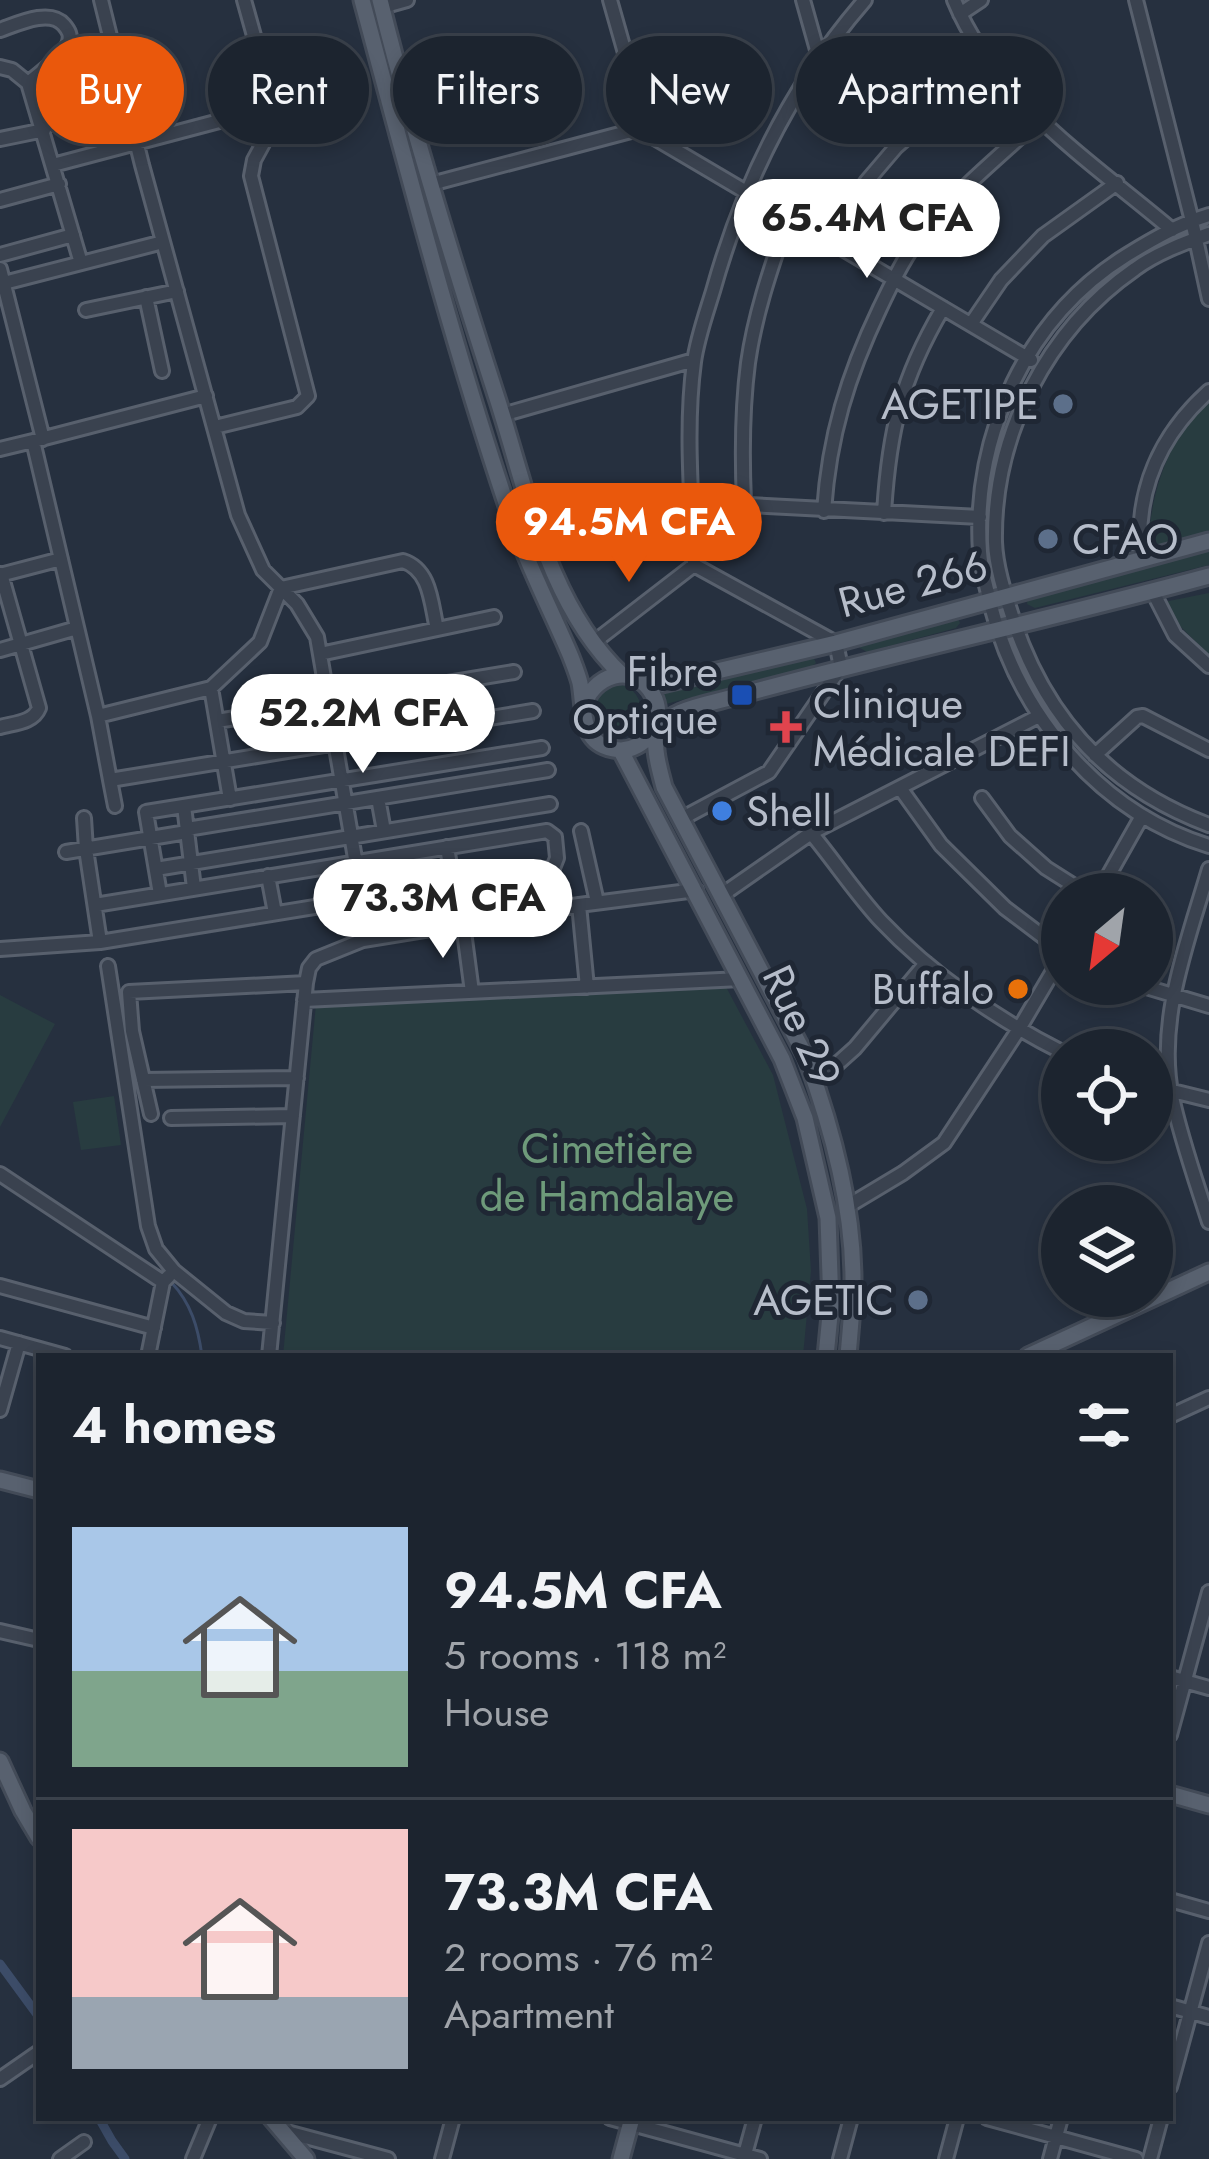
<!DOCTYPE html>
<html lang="en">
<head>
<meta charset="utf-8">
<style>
	:root { --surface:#1c242f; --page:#252c37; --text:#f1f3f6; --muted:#a0a4aa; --line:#3a414b; --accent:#ea580c }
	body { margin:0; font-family:Jost,sans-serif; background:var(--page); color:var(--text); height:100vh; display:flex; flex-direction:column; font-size:45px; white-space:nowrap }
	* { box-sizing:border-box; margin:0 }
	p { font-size:39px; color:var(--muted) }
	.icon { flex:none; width:66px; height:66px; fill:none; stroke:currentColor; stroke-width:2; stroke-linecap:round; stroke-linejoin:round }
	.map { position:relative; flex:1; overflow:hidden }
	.drawer { position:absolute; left:36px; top:1353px; width:1137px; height:768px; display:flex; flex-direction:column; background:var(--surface); border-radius:0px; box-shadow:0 6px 18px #0003,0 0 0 3px var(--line) }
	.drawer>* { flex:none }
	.banner { position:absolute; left:36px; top:36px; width:1137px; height:108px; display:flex; gap:24px }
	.needle { width:78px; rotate:209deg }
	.tools { position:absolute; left:1041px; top:873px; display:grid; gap:24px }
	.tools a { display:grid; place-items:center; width:132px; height:132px; border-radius:50%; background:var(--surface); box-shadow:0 6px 18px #0003,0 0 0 3px var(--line); font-size:60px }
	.price { position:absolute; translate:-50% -102px; padding:0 27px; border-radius:42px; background:#fff; color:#222; font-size:39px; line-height:78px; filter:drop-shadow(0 3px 6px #0008) }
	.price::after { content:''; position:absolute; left:50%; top:72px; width:36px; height:27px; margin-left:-18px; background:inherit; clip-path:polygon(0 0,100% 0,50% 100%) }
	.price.current { background:var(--accent); color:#fff }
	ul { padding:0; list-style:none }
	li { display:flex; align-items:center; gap:36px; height:300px; padding:0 36px }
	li+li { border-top:3px solid var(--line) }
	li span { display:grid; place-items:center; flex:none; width:336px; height:240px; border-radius:0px; color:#555 }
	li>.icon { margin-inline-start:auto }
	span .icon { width:144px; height:144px; fill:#fffc; stroke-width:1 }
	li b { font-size:51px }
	h2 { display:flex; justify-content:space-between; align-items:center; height:144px; padding:0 36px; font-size:51px }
	.tag { padding:0 42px; border-radius:54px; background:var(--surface); box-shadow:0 6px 18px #0003,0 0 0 3px var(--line); font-size:42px; line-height:108px }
	.tag.current { background:var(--accent); color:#fff }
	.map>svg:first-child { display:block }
	.green { fill:#283c40 }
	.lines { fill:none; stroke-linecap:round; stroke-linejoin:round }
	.stream { stroke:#3c4c68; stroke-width:3 }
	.canal { stroke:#3c4c68; stroke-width:9 }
	.minor-casing { stroke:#58606d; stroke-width:18 }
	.major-casing { stroke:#434b58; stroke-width:21 }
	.minor { stroke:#3a424f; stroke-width:12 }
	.major { stroke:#58616f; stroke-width:15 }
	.service-dot { fill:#5c6f8a; stroke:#1f2734; stroke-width:4.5 }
	.transit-dot { fill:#1a4fb4; stroke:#1f2734; stroke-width:4.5 }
	.health-dot { fill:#e0444e; stroke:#1f2734; stroke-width:4.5 }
	.shop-dot { fill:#3f7fe0; stroke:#1f2734; stroke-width:4.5 }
	.food-dot { fill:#e8710a; stroke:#1f2734; stroke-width:4.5 }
	.labels { text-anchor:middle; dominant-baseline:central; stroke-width:10; stroke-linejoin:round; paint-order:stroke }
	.poi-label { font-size:42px; fill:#b6bdca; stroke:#1f2734; text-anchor:end }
	.street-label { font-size:42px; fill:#b6bdca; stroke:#1f2734 }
	.park-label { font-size:42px; fill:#6e9a7a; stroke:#1f2734 }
</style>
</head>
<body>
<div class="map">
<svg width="1209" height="2159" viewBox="0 0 1209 2159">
	<rect width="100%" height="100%" fill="#26303f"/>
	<path class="green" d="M1209 402V535L1148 549C1150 496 1167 437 1209 402Z
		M1209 551V565L1035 608 1027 604 1028 597 1031 595Z
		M1209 593V655L1170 616 1164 602Z
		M957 616 960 623 956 628 867 652 860 648V644Z
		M812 654 816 663 811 667 662 705 658 691Z
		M589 710a26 26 0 1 1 52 0a26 26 0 1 1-52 0Z
		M725 985 773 1075 807 1209 811 1271 803 1356H283L316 1004Z
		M0 995 55 1024 0 1127Z
		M114 1096 121 1145 81 1150 73 1102Z"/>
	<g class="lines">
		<path class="stream" d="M117 1244 164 1275
			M171 1282C191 1303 198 1327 202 1356"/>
		<path class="canal" d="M0 1964 39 2017
			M99 2118 112 2141 125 2159"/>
		<g class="minor-casing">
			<path id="minor" d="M101 0 142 165 238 515 263 570 297 604 317 637 362 899
				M610 0 646 127 653 137 1031 360
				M803 0 819 57
				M954 0C995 100 1093 163 1172 230
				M1136 0 1192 221 1209 299
				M382 7 407 0
				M960 14 981 0
				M0 30C17 24 50 8 64 25 69 31 71 35 69 42 66 54 38 75 28 83
				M0 67 12 70 28 83 81 263
				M0 139 44 130
				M53 165 223 120
				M431 184 646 127
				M0 200 59 184
				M1209 215C1179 224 1153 239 1127 255 1027 317 972 435 980 552 981 570 987 588 991 606 1019 715 1099 812 1209 846
				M1209 234C1184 243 1157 253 1135 269 1047 330 993 435 995 542 996 569 1006 597 1014 622 1047 720 1112 789 1209 825
				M825 240 867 181 896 147 990 65
				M0 255 73 235
				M0 269 43 439
				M4 283 163 242
				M146 297 162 371
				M86 310 177 291
				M971 324 1001 280 1043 236 1117 183
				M502 415 694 360
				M215 427 297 407 308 396 251 176 254 160 277 118 244 0
				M0 449 33 441
				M692 502 980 517
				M744 503C742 457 742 409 748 363 755 313 772 265 788 218
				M824 511C829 436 848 375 880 308 893 281 907 251 927 228 960 188 1002 154 1040 119
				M884 513C889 431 901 379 943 308
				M1141 558C1135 491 1160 435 1209 391
				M694 565C692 498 685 429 694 362 697 339 706 314 713 291 743 184 791 85 865 0
				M0 575 61 559
				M1153 592 1175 635 1209 666
				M593 643 694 565
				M0 650 77 628
				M320 654 494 617
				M211 688 230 799
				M98 716 33 441 206 396
				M217 721 514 672
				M0 727C14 723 33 723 39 708L1 574
				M1095 755 1137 717 1143 716 1209 750
				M110 780 98 716 211 688 260 642 281 588 403 561C431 570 431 604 437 629
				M900 788 941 845 1005 908 1062 951
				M378 798 384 831
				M982 798 1010 836 1046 868 1087 894
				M115 806 110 780 533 711
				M184 806 194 888
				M84 818 86 849 100 942
				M681 819 769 772 841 667 836 643 694 565
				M187 829 548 770
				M581 831 597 902
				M811 833C835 862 856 894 881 921 931 974 997 1019 1062 1052
				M447 847 453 884
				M66 852 187 832
				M156 869 550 804
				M1209 869C1188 941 1156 1021 1172 1097 1181 1139 1196 1181 1209 1222
				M268 876 275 913
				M160 894 146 812 542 748
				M1098 894 1142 816
				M722 895 811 833 1039 716
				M353 901 363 940
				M579 905 587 987
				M463 924 472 992
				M0 949 100 942 553 868 557 858 555 837 547 831 95 905
				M108 966 148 1226 156 1249 174 1271 226 1313 244 1321 273 1323
				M1136 984 1209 1006
				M304 1000 741 979
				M143 1080 297 1078
				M816 1083 855 1048 926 963
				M1152 1086 1209 1100
				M151 1114 132 1031 129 992 306 983
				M171 1118 293 1116
				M0 1174 163 1282
				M848 1206 903 1173 944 1143 1019 1029 1062 956
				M0 1286 154 1328
				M0 1338 65 1356
				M148 1356 163 1282 169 1276
				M269 1356 306 983 309 968 316 959 363 940 579 905 696 890
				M0 1410 19 1343
				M1170 1416 1209 1398
				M0 1631 39 1640
				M1170 1677 1209 1688
				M1170 1735 1209 1592
				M1170 1900 1209 1911
				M1170 2006 1209 2017
				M0 2079 39 2052
				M1170 2087 1209 1943
				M610 2118 760 2159
				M987 2118 1136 2159
				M283 2131 388 2159
				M744 2158 755 2118
				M60 2159 84 2142
				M193 2159 210 2118
				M442 2159 453 2118
				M840 2159 851 2118
				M946 2159 957 2118
				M1050 2159 1061 2118
				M1150 2159 1161 2118"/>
		</g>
		<g class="major-casing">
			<path id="major" d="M362 0C408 172 453 346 510 515 527 564 551 610 571 657 574 665 578 675 580 683 585 710 579 742 613 749 644 756 656 722 681 712 697 705 716 702 733 697 891 654 1051 619 1209 576
				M380 0C413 133 454 265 496 395 527 490 547 604 622 675
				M643 680 662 684 836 643 1209 541
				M583 709C591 675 634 660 653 695 663 712 654 731 656 750 657 762 661 775 664 787L806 1057C831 1125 853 1207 853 1280 853 1305 850 1331 848 1356
				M621 751 782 1059 805 1118 828 1218 831 1305 826 1356
				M1028 1356 1209 1272
				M0 1480 39 1490
				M0 1761 23 1811 39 1838
				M1170 1794 1209 1805
				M271 2118 306 2159
				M621 2159 632 2118"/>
		</g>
		<use href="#minor" class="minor"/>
		<use href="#major" class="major"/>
	</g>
	<g class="service-dot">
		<circle cx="1063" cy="404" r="12"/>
		<circle cx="1048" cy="539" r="12"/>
		<circle cx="918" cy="1300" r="12"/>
	</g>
	<rect class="transit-dot" x="730" y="683" width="24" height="24" rx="6"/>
	<path class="health-dot" d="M780 709h12v12h12v12h-12v12h-12v-12h-12v-12h12z"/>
	<circle class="shop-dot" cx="722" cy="811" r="12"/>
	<circle class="food-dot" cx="1018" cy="989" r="12"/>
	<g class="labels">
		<g class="poi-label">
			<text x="1039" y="404">AGETIPE</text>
			<text x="1072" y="539" text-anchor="start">CFAO</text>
			<text x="718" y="671">Fibre<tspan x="718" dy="48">Optique</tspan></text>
			<text x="813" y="703" text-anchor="start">Clinique<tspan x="813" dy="48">Médicale DEFI</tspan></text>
			<text x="746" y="811" text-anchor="start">Shell</text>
			<text x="994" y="989">Buffalo</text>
			<text x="894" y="1300">AGETIC</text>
		</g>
		<g class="street-label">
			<text transform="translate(913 584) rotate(-15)">Rue 266</text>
			<text transform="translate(802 1026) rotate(65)">Rue 29</text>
		</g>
		<g class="park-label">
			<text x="607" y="1148">Cimetière<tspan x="607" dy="48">de Hamdalaye</tspan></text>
		</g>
	</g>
</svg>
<div class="tools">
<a><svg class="needle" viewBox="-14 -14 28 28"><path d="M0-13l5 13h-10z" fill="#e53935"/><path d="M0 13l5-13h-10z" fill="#a0a4aa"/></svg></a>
<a><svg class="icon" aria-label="locate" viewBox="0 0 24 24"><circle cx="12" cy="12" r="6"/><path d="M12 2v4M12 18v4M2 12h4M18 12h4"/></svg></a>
<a><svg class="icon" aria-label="layers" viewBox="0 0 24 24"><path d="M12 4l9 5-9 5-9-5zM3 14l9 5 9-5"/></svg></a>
</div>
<b class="price" style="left:867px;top:281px">65.4M CFA</b>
<b class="price current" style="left:629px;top:585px">94.5M CFA</b>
<b class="price" style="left:363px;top:776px">52.2M CFA</b>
<b class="price" style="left:443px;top:961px">73.3M CFA</b>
<div class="banner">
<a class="tag current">Buy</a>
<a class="tag">Rent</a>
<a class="tag">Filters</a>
<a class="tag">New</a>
<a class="tag">Apartment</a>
</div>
<section class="drawer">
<h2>4 homes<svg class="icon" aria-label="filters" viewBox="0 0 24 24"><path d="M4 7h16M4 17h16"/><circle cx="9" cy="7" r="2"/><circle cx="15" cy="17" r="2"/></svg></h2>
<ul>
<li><span style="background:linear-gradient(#a9c7e8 60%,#7fa58c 0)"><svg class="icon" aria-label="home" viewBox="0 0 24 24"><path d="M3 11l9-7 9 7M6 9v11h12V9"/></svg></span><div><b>94.5M CFA</b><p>5 rooms · 118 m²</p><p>House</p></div></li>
<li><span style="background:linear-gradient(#f6c9c9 70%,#9aa5b1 0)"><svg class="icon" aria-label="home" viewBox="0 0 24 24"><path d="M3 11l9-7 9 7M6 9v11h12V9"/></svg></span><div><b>73.3M CFA</b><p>2 rooms · 76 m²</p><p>Apartment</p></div></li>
</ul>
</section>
</div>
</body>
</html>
